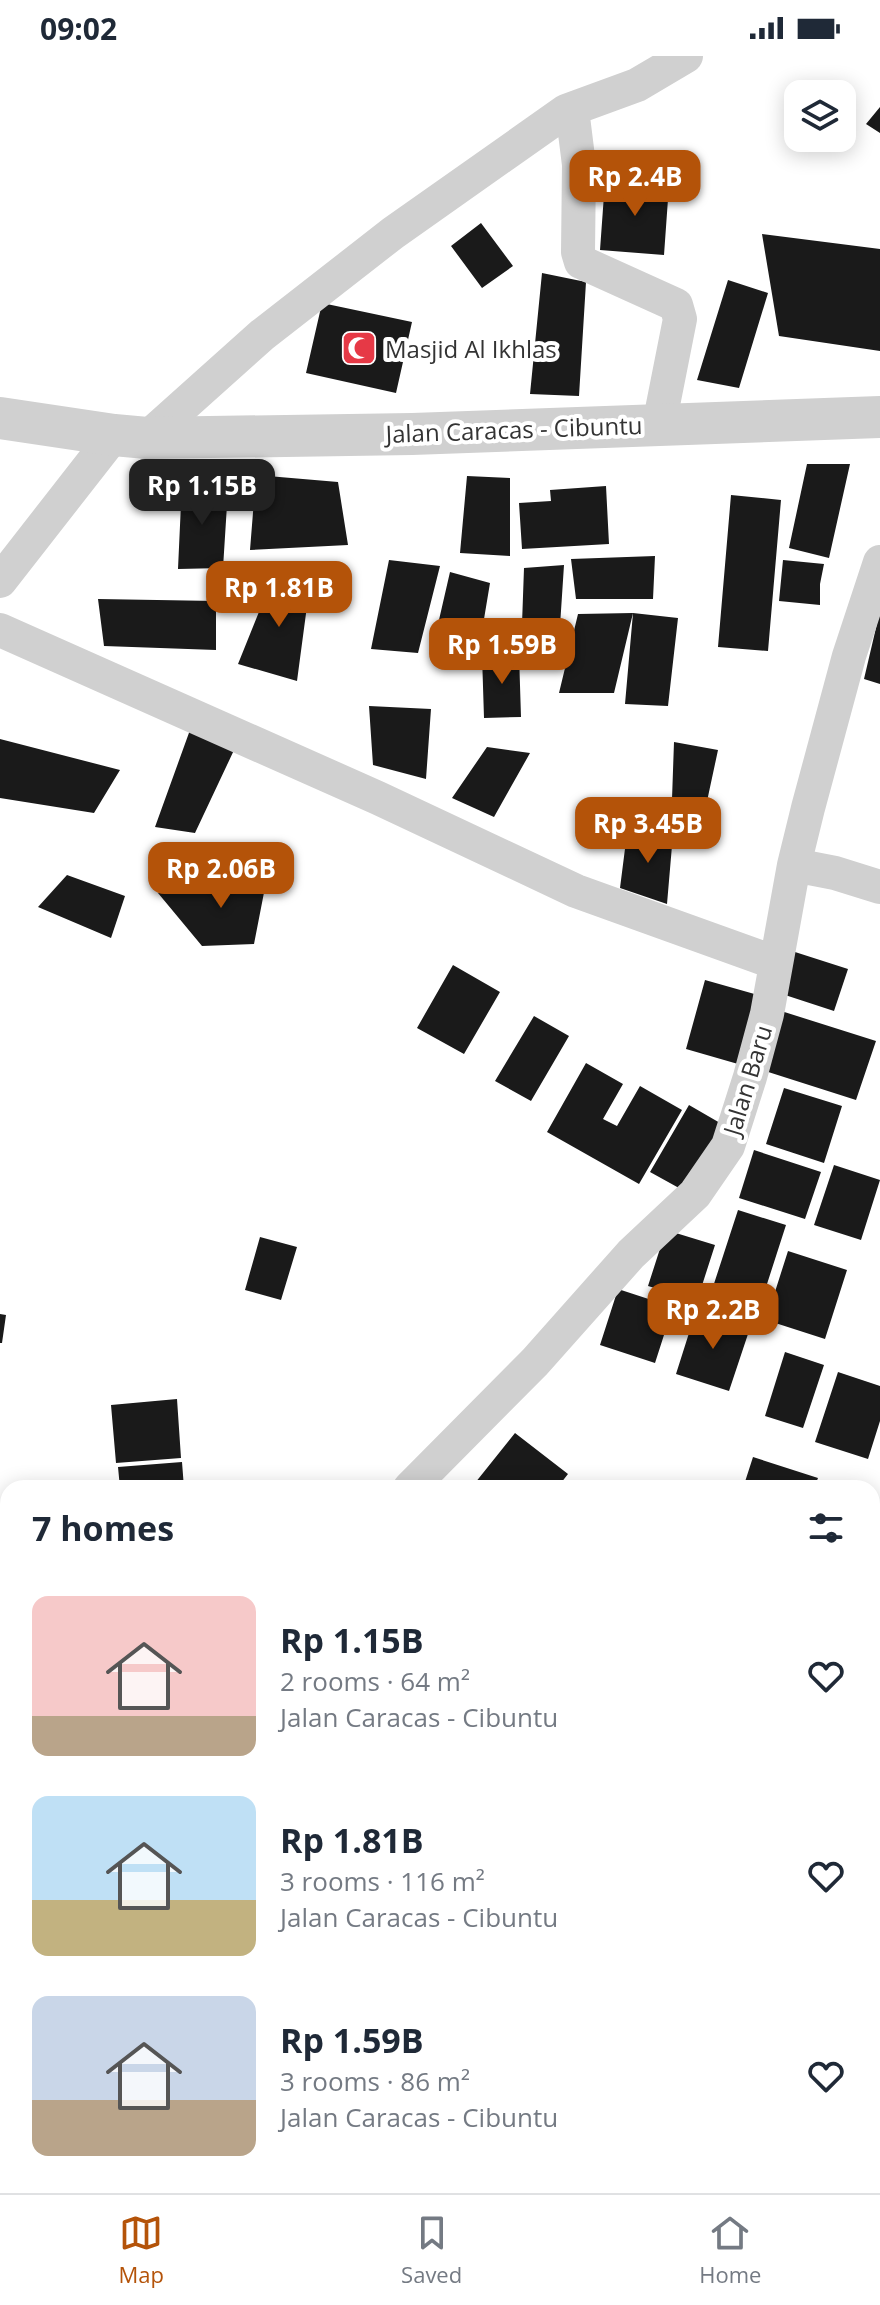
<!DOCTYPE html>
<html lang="en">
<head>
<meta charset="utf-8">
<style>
	:root { --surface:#fff; --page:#f2f2f3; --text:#1f2937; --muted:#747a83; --line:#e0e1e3; --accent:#b45309 }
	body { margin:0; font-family:"Open Sans",sans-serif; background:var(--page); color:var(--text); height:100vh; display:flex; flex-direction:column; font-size:30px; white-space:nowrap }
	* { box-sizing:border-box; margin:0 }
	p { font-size:26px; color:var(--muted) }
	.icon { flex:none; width:44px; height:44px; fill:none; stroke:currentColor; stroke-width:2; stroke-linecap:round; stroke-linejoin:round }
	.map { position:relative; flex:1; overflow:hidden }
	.side { position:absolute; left:0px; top:1424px; width:880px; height:714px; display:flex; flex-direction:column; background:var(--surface); border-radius:24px 24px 0 0; box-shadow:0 4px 20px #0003 }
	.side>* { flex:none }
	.fabs { position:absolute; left:784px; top:24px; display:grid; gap:16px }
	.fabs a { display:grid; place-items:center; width:72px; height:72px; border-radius:16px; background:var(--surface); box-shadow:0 4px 20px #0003; font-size:40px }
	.price { position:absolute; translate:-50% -68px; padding:0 18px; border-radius:16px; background:var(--accent); color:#fff; font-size:26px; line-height:52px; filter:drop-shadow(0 2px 4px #0008) }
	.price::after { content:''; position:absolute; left:50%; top:48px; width:24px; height:18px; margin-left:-12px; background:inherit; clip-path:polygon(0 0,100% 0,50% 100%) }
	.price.active { background:#222; color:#fff }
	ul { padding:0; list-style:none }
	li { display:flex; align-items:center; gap:24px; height:200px; padding:0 32px }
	li span { display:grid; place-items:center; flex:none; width:224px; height:160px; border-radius:16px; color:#555 }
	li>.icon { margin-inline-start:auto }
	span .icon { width:96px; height:96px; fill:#fffc; stroke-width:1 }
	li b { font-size:34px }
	h2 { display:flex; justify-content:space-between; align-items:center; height:96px; padding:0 32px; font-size:34px }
	.status { display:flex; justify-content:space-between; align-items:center; height:56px; padding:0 40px; background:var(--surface); direction:ltr }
	.status svg { height:22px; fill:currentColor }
	.tab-bar { display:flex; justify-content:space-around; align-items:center; height:112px; border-top:2px solid var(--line); background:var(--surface); font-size:22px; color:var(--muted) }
	.tab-bar a { display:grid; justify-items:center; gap:4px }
	.tab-bar .active { color:var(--accent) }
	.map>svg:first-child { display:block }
	.building { fill:#1a1a1a }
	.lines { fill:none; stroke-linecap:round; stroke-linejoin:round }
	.minor { stroke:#d0d0d0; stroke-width:34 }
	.tertiary { stroke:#d0d0d0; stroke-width:42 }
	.labels { text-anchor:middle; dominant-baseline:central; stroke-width:8; stroke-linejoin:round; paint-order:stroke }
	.poi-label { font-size:24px; fill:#333; stroke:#fff; text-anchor:start }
	.street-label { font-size:24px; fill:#333; stroke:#fff }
</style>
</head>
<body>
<div class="status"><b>09:02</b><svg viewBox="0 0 49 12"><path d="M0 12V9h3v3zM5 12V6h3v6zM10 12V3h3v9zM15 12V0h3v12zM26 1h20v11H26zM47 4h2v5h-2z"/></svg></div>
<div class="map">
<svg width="880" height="2137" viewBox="0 0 880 2137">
	<rect width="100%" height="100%" fill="#fff"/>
	<path class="building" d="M880 51V77L866 68Z
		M605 125 669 129 664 199 600 194Z
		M481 167 513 210 482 232 451 190Z
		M762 178 880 193V295L779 280Z
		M542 217 586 226 579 340 530 338Z
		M728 224 768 237 739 332 697 324Z
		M322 247 412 266 396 337 306 317Z
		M807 408H850L829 502 789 492Z
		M256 419 338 426 348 489 250 494Z
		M467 420 510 422V500L460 497Z
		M182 426 228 433 223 512 178 513Z
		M606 430 609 488 522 493 519 447 551 445 550 434Z
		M731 439 781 444 768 595 718 591Z
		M655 500 653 543H576L571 503Z
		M389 504 440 510 418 597 371 593Z
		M783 504 824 508 820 528V549L779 545Z
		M564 509 560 570 522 568 524 512Z
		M450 516 490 527 477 605 430 603Z
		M311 520 297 625 238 608 273 521Z
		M98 543 216 545V594L104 590Z
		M633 557 614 637H559L578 558Z
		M633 557 678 562 668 650 625 648Z
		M879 559H880V628L864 623Z
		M519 598 521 661 484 662 482 599Z
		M369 650 431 653 426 723 373 709Z
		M190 674 235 692 195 777 155 771Z
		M0 683 120 714 94 757 0 742Z
		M674 686 718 694 706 750 672 743Z
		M487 691 530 697 494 761 452 742Z
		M627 777 673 778 667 848 620 832Z
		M268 816 254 888 202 890 158 837Z
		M67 819 125 840 111 882 38 851Z
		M795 896 848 913 834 955 782 938Z
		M453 909 500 936 464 998 417 972Z
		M705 924 758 939 738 1008 686 993Z
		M778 954 876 985 856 1044 759 1013Z
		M534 960 569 980 531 1045 495 1025Z
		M586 1007 623 1028 603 1063 617 1070 640 1030 682 1054 639 1128 547 1076Z
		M784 1032 842 1050 824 1107 766 1088Z
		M689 1049 727 1071 688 1137 650 1116Z
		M754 1094 821 1116 805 1163 739 1142Z
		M834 1109 880 1124 861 1184 814 1169Z
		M738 1154 786 1169 758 1256 710 1240Z
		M666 1174 715 1189 697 1245 648 1230Z
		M260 1181 297 1191 281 1244 245 1234Z
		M788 1195 847 1214 825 1283 766 1264Z
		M618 1233 673 1251 655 1307 600 1289Z
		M696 1255 750 1272 729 1335 676 1318Z
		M0 1258 6 1259 2 1287H0Z
		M785 1296 824 1309 803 1372 765 1360Z
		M838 1316 880 1330V1365L868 1403 815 1386Z
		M177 1343 181 1402 116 1407 111 1349Z
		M515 1377 568 1418 557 1432H471Z
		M753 1401 818 1422 814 1432H743Z
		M182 1406 184 1432H120L118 1411Z
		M0 1641H7L8 1685H0Z
		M8 1705V1751H0V1706Z"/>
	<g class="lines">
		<path class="minor" d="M566 55 637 29 686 0
			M147 382 262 279 393 177 566 55 573 61 579 109 578 196 581 206 676 249 680 263 659 369
			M0 525 114 379
			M0 574 378 742 576 835 776 907
			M794 809 835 817 880 831
			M410 1432 535 1306 631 1198 695 1138 728 1090 750 1021 767 958 794 809 808 752 849 600 880 506
			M0 1602 8 1603"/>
		<path class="tertiary" d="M0 362 114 379 147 382 412 378 880 361"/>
	</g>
	<defs>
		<g id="mosque-square" transform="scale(1.8)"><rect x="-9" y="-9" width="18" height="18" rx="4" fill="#e63946" stroke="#fff"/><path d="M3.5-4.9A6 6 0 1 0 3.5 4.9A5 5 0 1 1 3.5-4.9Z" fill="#fff"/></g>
	</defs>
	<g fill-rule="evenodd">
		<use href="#mosque-square" x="359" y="292"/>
	</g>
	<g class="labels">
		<g class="poi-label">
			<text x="385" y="292">Masjid Al Ikhlas</text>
		</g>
		<g class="street-label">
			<text transform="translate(514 373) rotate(-2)">Jalan Caracas - Cibuntu</text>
			<text transform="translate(747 1024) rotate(-73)">Jalan Baru</text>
		</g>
	</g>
</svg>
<div class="fabs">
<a><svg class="icon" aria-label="layers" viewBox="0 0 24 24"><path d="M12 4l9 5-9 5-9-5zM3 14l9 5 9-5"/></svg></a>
</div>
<b class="price" style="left:635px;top:162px">Rp 2.4B</b>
<b class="price active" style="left:202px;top:471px">Rp 1.15B</b>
<b class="price" style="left:279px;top:573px">Rp 1.81B</b>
<b class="price" style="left:502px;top:630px">Rp 1.59B</b>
<b class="price" style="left:648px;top:809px">Rp 3.45B</b>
<b class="price" style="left:221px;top:854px">Rp 2.06B</b>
<b class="price" style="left:713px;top:1295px">Rp 2.2B</b>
<section class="side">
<h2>7 homes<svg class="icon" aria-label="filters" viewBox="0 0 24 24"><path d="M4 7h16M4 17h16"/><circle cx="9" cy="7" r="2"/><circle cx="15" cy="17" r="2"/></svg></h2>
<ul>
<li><span style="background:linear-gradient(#f6c9c9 75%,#b9a48a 0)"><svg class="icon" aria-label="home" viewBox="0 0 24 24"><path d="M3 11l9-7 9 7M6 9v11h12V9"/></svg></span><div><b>Rp 1.15B</b><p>2 rooms · 64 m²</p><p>Jalan Caracas - Cibuntu</p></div><svg class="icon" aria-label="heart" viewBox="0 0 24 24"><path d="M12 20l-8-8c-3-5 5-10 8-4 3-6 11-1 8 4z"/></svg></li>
<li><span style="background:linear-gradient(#bfe0f5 65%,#c2b280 0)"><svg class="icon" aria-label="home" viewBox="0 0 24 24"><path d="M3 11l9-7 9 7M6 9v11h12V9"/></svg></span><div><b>Rp 1.81B</b><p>3 rooms · 116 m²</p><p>Jalan Caracas - Cibuntu</p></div><svg class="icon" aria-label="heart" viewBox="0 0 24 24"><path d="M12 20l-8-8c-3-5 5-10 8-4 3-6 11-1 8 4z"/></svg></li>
<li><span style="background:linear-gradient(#c9d6e8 65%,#b9a48a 0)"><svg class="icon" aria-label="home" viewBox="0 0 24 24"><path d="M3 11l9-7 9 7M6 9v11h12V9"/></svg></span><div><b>Rp 1.59B</b><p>3 rooms · 86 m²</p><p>Jalan Caracas - Cibuntu</p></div><svg class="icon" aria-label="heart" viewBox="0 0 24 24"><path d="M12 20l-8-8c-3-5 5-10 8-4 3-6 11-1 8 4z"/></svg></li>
</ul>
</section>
</div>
<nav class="tab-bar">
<a class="active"><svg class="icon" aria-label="map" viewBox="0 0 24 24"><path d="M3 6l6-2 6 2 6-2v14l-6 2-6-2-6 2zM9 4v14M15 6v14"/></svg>Map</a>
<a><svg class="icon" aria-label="saved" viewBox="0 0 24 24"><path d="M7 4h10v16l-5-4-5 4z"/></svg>Saved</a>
<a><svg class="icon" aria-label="home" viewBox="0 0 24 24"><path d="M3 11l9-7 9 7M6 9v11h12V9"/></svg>Home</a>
</nav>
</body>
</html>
